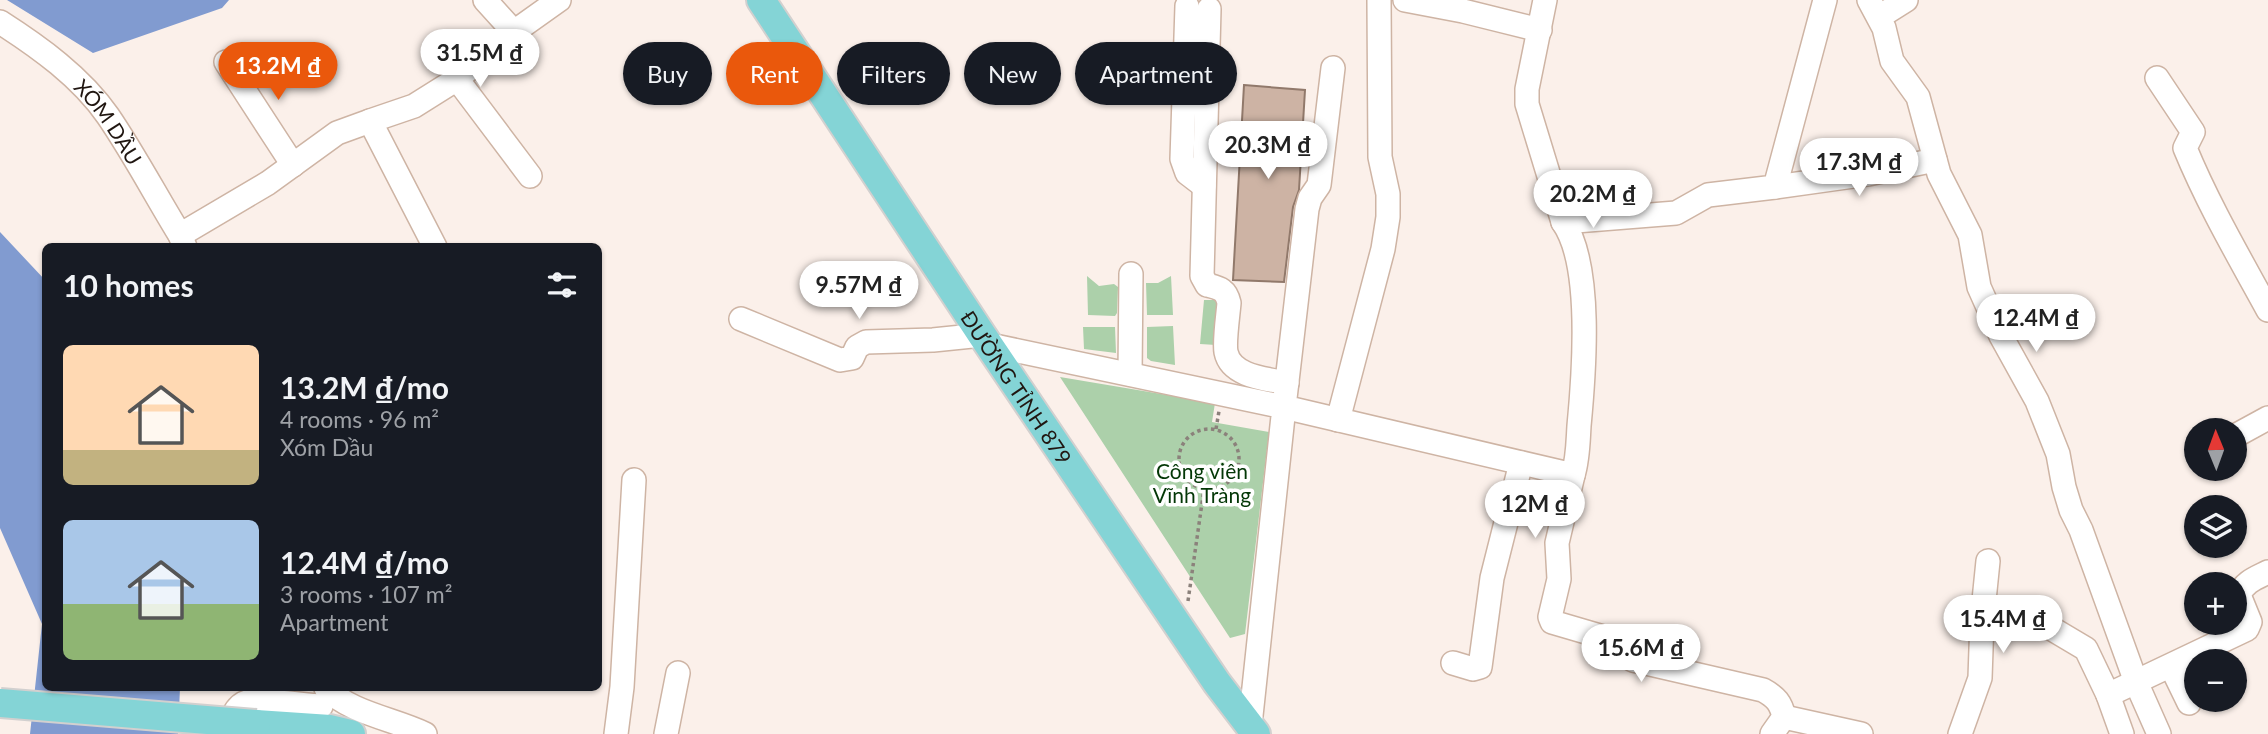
<!DOCTYPE html>
<html lang="en">
<head>
<meta charset="utf-8">
<style>
	:root { --surface:#171b24; --page:#242831; --text:#f1f3f6; --muted:#9ea1a6; --accent:#ea580c }
	body { margin:0; font-family:Lato,sans-serif; background:var(--page); color:var(--text); height:100vh; display:flex; flex-direction:column; font-size:26px; white-space:nowrap }
	* { box-sizing:border-box; margin:0 }
	p { font-size:23px; color:var(--muted) }
	.icon { flex:none; width:38px; height:38px; fill:none; stroke:currentColor; stroke-width:2; stroke-linecap:round; stroke-linejoin:round }
	.map { position:relative; flex:1; overflow:hidden }
	.panel { position:absolute; left:42px; top:243px; width:560px; height:448px; display:flex; flex-direction:column; background:var(--surface); border-radius:10px; box-shadow:0 2px 5px #0004 }
	.panel>* { flex:none }
	.top-card { position:absolute; left:623px; top:42px; width:665px; height:63px; display:flex; gap:14px }
	.needle { width:46px; rotate:359deg }
	.tools { position:absolute; left:2184px; top:418px; display:grid; gap:14px }
	.tools a { display:grid; place-items:center; width:63px; height:63px; border-radius:50%; background:var(--surface); box-shadow:0 2px 5px #0004; font-size:35px }
	.price { position:absolute; translate:-50% -60px; padding:0 16px; border-radius:24px; background:#fff; color:#222; font-size:23px; line-height:46px; filter:drop-shadow(0 2px 4px #0008) }
	.price::after { content:''; position:absolute; left:50%; top:42px; width:21px; height:16px; margin-left:-10px; background:inherit; clip-path:polygon(0 0,100% 0,50% 100%) }
	.price.active { background:var(--accent); color:#fff }
	ul { padding:0; list-style:none }
	li { display:flex; align-items:center; gap:21px; height:175px; padding:0 21px }
	li span { display:grid; place-items:center; flex:none; width:196px; height:140px; border-radius:10px; color:#555 }
	li>.icon { margin-inline-start:auto }
	span .icon { width:84px; height:84px; fill:#fffc; stroke-width:1 }
	li b { font-size:30px }
	h2 { display:flex; justify-content:space-between; align-items:center; height:84px; padding:0 21px; font-size:30px }
	.pill { padding:0 24px; border-radius:32px; background:var(--surface); box-shadow:0 2px 5px #0004; font-size:24px; line-height:63px }
	.pill.active { background:var(--accent); color:#fff }
	.map>svg:first-child { display:block }
	.green { fill:#acd0aa }
	.water { fill:#819bd0 }
	.building { fill:#cdb3a4; stroke:#91796b; stroke-width:2 }
	.lines { fill:none; stroke-linecap:round; stroke-linejoin:round }
	.minor-casing { stroke:#ceb4a4; stroke-width:26 }
	.major-casing { stroke:#d2d0cf; stroke-width:32 }
	.path { stroke:#8b817b; stroke-width:3.5; stroke-dasharray:3.5 3.5; stroke-linecap:butt }
	.minor { stroke:#fff; stroke-width:23 }
	.major { stroke:#84d4d6; stroke-width:28 }
	.major-bridge-casing { stroke:#d2d0cf; stroke-width:32; stroke-linecap:butt }
	.major-bridge { stroke:#84d4d6; stroke-width:28 }
	.labels { text-anchor:middle; dominant-baseline:central; stroke-width:7; stroke-linejoin:round; paint-order:stroke }
	.street-label { font-size:21px; fill:#201611; stroke:#fff }
	.park-label { font-size:21px; fill:#033706; stroke:#fff }
</style>
</head>
<body>
<div class="map">
<svg width="2268" height="734" viewBox="0 0 2268 734">
	<rect width="100%" height="100%" fill="#fbf0ea"/>
	<path class="green" d="M1087 276 1099 286 1114 284 1118 287 1117 313 1115 316 1088 315Z
		M1171 276 1173 315H1147L1146 283H1158Z
		M1204 300H1220L1216 345 1200 344Z
		M1173 326 1175 365 1151 361 1147 358V327Z
		M1083 327H1115L1116 353 1084 349Z
		M1060 377 1215 403 1212 422 1269 432 1245 634 1230 638Z"/>
	<path class="water" d="M7 0H229L222 8 93 53Z
		M0 232 45 280 46 688H180L178 734H30L42 624 0 528Z"/>
	<path class="building" d="M1244 85 1305 90 1299 190 1293 207 1284 282 1233 280Z"/>
	<g class="lines">
		<g class="minor-casing">
			<g id="minor">
				<path d="M485 0 514 32"/>
				<path d="M1405 0 1463 11 1540 30"/>
				<path d="M1869 0 1884 28 1892 61 1918 97 1939 174 1970 235 1979 287 2001 336 2037 401 2058 454 2064 487 2071 510 2081 530 2136 682 2159 734"/>
				<path d="M1187 6 1182 159 1187 173 1204 186"/>
				<path d="M1209 9 1202 276 1207 285C1219 288 1226 289 1229 303 1228 315 1224 342 1226 352 1231 377 1268 379 1287 383"/>
				<path d="M1879 17 1906 0"/>
				<path id="s1" d="M0 22C39 47 81 77 108 116 134 154 156 196 180 235L185 247"/>
				<path d="M226 62 293 165"/>
				<path d="M1333 68 1319 185 1310 198 1307 209 1284 407 1573 475C1578 459 1578 442 1579 426 1584 374 1593 265 1563 222L1527 104V89L1545 0"/>
				<path d="M2157 78 2193 132 2185 148C2208 204 2239 257 2268 310"/>
				<path d="M457 79 530 176"/>
				<path d="M370 121 414 106 457 79 514 32 559 0"/>
				<path d="M1775 187 1868 174 1935 160"/>
				<path d="M1563 222 1676 213 1708 195 1775 187 1825 0"/>
				<path d="M180 235 268 183 337 133 370 121 435 247"/>
				<path d="M741 319 840 360 852 358 857 347 866 342 933 340 982 335"/>
				<path d="M990 345 1284 407 1250 725"/>
				<path d="M1130 374 1131 274"/>
				<path d="M1338 420 1383 249 1388 217V194L1380 157 1379 0"/>
				<path d="M2235 436 2268 418"/>
				<path d="M1573 475 1557 543 1559 579 1550 617 1552 622 1610 639 1626 656 1633 660 1763 690C1776 697 1781 703 1784 717L1772 734"/>
				<path d="M2054 630 2086 649 2108 695 2122 734"/>
				<path d="M1453 663 1473 669 1480 667 1492 578 1521 463"/>
				<path d="M2171 666 2189 703"/>
				<path d="M326 688C350 713 394 719 425 734"/>
				<path d="M2108 695 2247 629 2250 622 2239 595C2244 582 2256 578 2268 572"/>
				<path d="M1784 717 1861 734"/>
				<path d="M229 734C229 723 235 705 247 702 263 699 303 705 321 706"/>
				<path d="M616 734 622 687 634 480"/>
				<path d="M666 734 678 673"/>
				<path d="M1960 734 1980 678 1982 620 1988 561"/>
			</g>
		</g>
		<g class="major-casing">
			<g id="major">
				<path id="s2" d="M761 0 982 335 1217 683 1256 734"/>
				<path d="M256 724 330 729 351 734"/>
			</g>
		</g>
		<path class="path" d="M1179 459a30 30 0 1 1 60 0a30 30 0 1 1-60 0Z
			M1216 429 1219 411
			M1188 601 1204 489"/>
		<use href="#minor" class="minor"/>
		<use href="#major" class="major"/>
		<g class="major-bridge-casing">
			<path id="major-bridge" d="M0 703 256 724"/>
		</g>
		<use href="#major-bridge" class="major-bridge"/>
	</g>
	<g class="labels">
		<g class="street-label">
			<text stroke="none"><textPath href="#s1" startOffset="149">XÓM DẦU</textPath></text>
			<text stroke="none"><textPath href="#s2" startOffset="464">ĐƯỜNG TỈNH 879</textPath></text>
		</g>
		<g class="park-label">
			<text x="1202" y="470">Công viên<tspan x="1202" dy="24">Vĩnh Tràng</tspan></text>
		</g>
	</g>
</svg>
<div class="tools">
<a><svg class="needle" viewBox="-14 -14 28 28"><path d="M0-13l5 13h-10z" fill="#e53935"/><path d="M0 13l5-13h-10z" fill="#9ea1a6"/></svg></a>
<a><svg class="icon" aria-label="layers" viewBox="0 0 24 24"><path d="M12 4l9 5-9 5-9-5zM3 14l9 5 9-5"/></svg></a>
<a>+</a>
<a>−</a>
</div>
<b class="price" style="left:480px;top:89px">31.5M ₫</b>
<b class="price active" style="left:278px;top:102px">13.2M ₫</b>
<b class="price" style="left:1268px;top:181px">20.3M ₫</b>
<b class="price" style="left:1859px;top:198px">17.3M ₫</b>
<b class="price" style="left:1593px;top:230px">20.2M ₫</b>
<b class="price" style="left:859px;top:321px">9.57M ₫</b>
<b class="price" style="left:2036px;top:354px">12.4M ₫</b>
<b class="price" style="left:1535px;top:540px">12M ₫</b>
<b class="price" style="left:2003px;top:655px">15.4M ₫</b>
<b class="price" style="left:1641px;top:684px">15.6M ₫</b>
<div class="top-card">
<a class="pill">Buy</a>
<a class="pill active">Rent</a>
<a class="pill">Filters</a>
<a class="pill">New</a>
<a class="pill">Apartment</a>
</div>
<section class="panel">
<h2>10 homes<svg class="icon" aria-label="filters" viewBox="0 0 24 24"><path d="M4 7h16M4 17h16"/><circle cx="9" cy="7" r="2"/><circle cx="15" cy="17" r="2"/></svg></h2>
<ul>
<li><span style="background:linear-gradient(#ffd9b3 75%,#c2b280 0)"><svg class="icon" aria-label="home" viewBox="0 0 24 24"><path d="M3 11l9-7 9 7M6 9v11h12V9"/></svg></span><div><b>13.2M ₫/mo</b><p>4 rooms · 96 m²</p><p>Xóm Dầu</p></div></li>
<li><span style="background:linear-gradient(#a9c7e8 60%,#8fb573 0)"><svg class="icon" aria-label="home" viewBox="0 0 24 24"><path d="M3 11l9-7 9 7M6 9v11h12V9"/></svg></span><div><b>12.4M ₫/mo</b><p>3 rooms · 107 m²</p><p>Apartment</p></div></li>
</ul>
</section>
</div>
</body>
</html>
